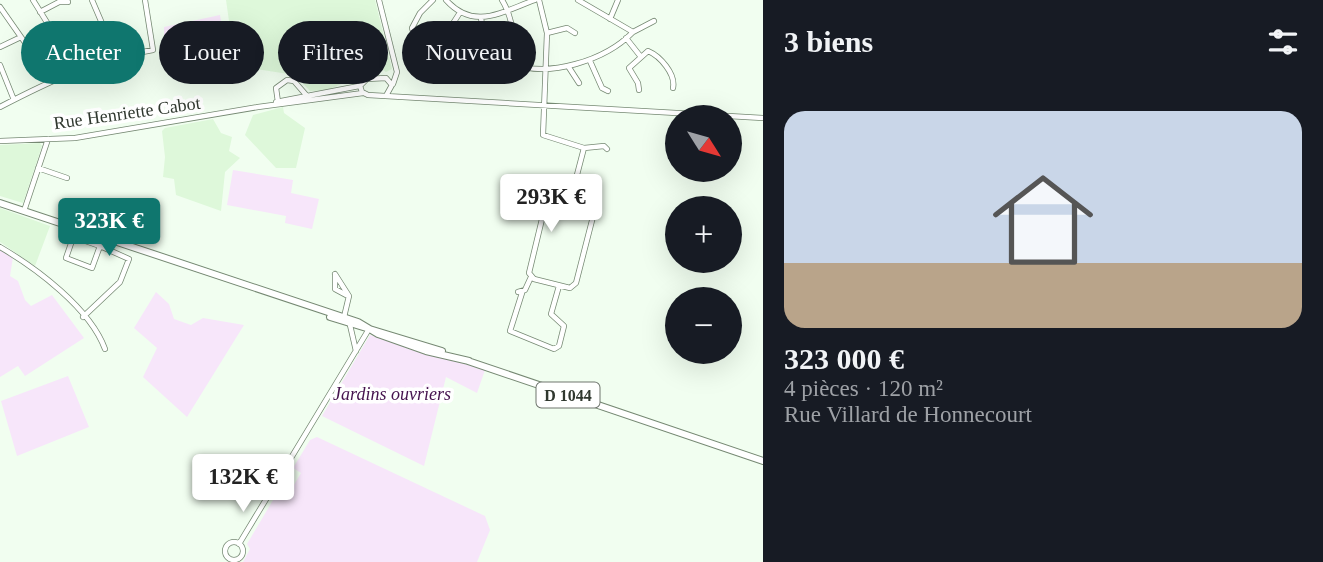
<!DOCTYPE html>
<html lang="fr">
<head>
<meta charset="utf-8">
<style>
	:root { --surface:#171b24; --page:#20242c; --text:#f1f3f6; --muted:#9ea1a6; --line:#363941; --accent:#0f766e }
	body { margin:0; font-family:"Times New Roman",serif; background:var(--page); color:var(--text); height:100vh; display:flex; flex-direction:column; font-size:26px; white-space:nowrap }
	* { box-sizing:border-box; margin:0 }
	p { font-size:23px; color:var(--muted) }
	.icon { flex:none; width:38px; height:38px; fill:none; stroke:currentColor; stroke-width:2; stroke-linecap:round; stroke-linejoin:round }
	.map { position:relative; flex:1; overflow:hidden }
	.drawer { display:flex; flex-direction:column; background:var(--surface); width:560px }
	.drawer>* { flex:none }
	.hud { position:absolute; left:21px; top:21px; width:637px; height:63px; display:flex; gap:14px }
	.needle { width:46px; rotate:127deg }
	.controls { position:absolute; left:665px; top:105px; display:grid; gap:14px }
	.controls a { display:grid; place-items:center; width:77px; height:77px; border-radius:50%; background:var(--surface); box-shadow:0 7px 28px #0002; font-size:35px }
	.price { position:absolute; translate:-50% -60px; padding:0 16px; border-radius:7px; background:#fff; color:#222; font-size:23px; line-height:46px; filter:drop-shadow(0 2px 4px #0008) }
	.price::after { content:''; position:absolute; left:50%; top:42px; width:21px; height:16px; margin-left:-10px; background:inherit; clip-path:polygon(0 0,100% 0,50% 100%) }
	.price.current { background:var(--accent); color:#fff }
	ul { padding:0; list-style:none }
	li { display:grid; align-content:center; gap:14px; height:371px; padding:0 21px }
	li+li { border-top:2px solid var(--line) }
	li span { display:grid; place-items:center; height:217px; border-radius:21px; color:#555 }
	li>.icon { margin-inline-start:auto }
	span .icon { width:126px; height:126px; fill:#fffc; stroke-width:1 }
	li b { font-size:30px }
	h2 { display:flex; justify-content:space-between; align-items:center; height:84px; padding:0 21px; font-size:30px }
	.tag { padding:0 24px; border-radius:32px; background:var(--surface); box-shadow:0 7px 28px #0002; font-size:24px; line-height:63px }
	.tag.current { background:var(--accent); color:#fff }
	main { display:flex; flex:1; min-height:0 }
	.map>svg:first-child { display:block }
	.built { fill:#def8da }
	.green { fill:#f7e6fa }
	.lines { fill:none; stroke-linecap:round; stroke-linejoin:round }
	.minor-casing { stroke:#768973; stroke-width:6 }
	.major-casing { stroke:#768973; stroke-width:8 }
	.minor { stroke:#fff; stroke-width:4.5 }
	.major { stroke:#fff; stroke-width:6 }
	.labels { text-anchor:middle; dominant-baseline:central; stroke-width:7; stroke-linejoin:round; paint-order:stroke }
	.shield { fill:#fff; stroke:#6e746d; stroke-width:2 }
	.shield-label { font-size:16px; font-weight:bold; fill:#30382f }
	.street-label { font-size:18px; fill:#30382f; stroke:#fff }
	.park-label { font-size:18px; font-style:italic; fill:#45134e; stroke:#fff }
</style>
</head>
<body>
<main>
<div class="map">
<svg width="763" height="562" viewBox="0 0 763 562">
	<rect width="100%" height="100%" fill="#f1fef0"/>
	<path class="built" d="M226 0H375L392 69 386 72 372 62 350 55 346 60 354 71 341 84 328 90 310 91 295 75 237 66 234 56 240 20 229 21Z
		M283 107 284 113 305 128 296 168H276L245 135 253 115Z
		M213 119 221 133 232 137 229 151 240 158 225 172 221 211 176 195 174 179 163 177 165 157 162 131 165 128Z
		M40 143 42 146 23 203 0 196V145Z
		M0 208 50 226 35 266 0 242Z"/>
	<path class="green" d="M220 15 228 61 221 63 182 40 164 43V27Z
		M233 170 293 180 291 193 319 199 312 229 285 223 286 216 227 205Z
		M0 250 13 257 10 276 18 281 25 300 31 306 52 295 84 338 25 376 18 366 0 377Z
		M156 292 169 304 174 319 191 325 203 318 244 325 187 417 143 377 157 348 134 328Z
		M370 335 485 370 477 393 446 377 424 466 322 416Z
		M68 376 89 427 17 456 1 401Z
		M317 437 485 516 490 530 477 562H243L250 549 247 544 279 490 288 495 301 473 293 468 310 440Z"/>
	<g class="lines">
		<g class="minor-casing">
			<path id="minor" d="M33 0 76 69
				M92 0 116 56
				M379 0 397 72 393 84
				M433 0 420 13 412 28 417 46C427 54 437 51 447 56 459 61 465 75 478 77 526 86 517 24 502 0
				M446 0C474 31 501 12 535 0
				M539 0 547 33 543 135 584 148 573 190 593 195 597 201 576 283 570 288 534 279 529 273 549 190 557 186 573 190
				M578 0 633 32 654 21
				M0 7 21 37 0 47
				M40 12 59 2H68
				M481 18 485 43
				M610 19 618 0
				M450 28 459 14
				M547 33 567 28 575 33
				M21 37 34 55
				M626 38 641 57
				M67 53 79 48 85 40
				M590 61 602 88 608 91
				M511 63C548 79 606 60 633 32
				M0 65 14 100
				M568 66 579 83
				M424 73 431 53
				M639 90 638 83 629 68 648 51C660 56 676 74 673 88
				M387 94 392 85 386 78 367 79 360 86 362 92 368 95 763 118
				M276 102 359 86
				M278 102 276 88 287 80 294 81 307 96
				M0 107C50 81 96 59 153 50L145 0
				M0 141 75 138 258 107 363 93
				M584 148 604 146 607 149
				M38 168 67 178
				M24 211 48 139
				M74 237 100 246 92 268 66 258 76 229
				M0 247C36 268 90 308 105 349
				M335 274 349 296 344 317
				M335 275V289L348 296
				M518 292 525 290 531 277
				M522 293 510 331 554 349 559 346 564 326 551 314 559 286
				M83 317 120 282 129 259 100 246
				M350 325 356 351
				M225 551a9 9 0 1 1 18 0a9 9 0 1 1-18 0Z
				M239 544 369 329"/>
		</g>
		<g class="major-casing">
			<path id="major" d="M0 203 358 322 378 334 426 351 469 361
				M330 317 442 351
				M465 360 763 461"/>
		</g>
		<use href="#minor" class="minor"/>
		<use href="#major" class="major"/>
	</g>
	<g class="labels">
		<rect class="shield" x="536.5" y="382.5" width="63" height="25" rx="5"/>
		<g class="shield-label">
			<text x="568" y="395">D 1044</text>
		</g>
		<g class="street-label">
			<text transform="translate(127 113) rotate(-8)">Rue Henriette Cabot</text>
		</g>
		<g class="park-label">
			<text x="392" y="394">Jardins ouvriers</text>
		</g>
	</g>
</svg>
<div class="controls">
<a><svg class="needle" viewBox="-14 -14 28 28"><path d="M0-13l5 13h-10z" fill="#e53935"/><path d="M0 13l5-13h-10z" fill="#9ea1a6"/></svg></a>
<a>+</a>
<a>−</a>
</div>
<b class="price" style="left:551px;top:234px">293K €</b>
<b class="price current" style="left:109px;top:258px">323K €</b>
<b class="price" style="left:243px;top:514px">132K €</b>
<div class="hud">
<a class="tag current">Acheter</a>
<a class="tag">Louer</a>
<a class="tag">Filtres</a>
<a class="tag">Nouveau</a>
</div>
</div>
<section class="drawer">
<h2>3 biens<svg class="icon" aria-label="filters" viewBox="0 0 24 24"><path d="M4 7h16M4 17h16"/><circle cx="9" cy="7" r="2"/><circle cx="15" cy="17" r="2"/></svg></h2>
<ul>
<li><span style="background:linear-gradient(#c9d6e8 70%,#b9a48a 0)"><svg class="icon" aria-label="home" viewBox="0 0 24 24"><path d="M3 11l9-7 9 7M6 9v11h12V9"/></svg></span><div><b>323 000 €</b><p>4 pièces · 120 m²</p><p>Rue Villard de Honnecourt</p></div></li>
</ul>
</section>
</main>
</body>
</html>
